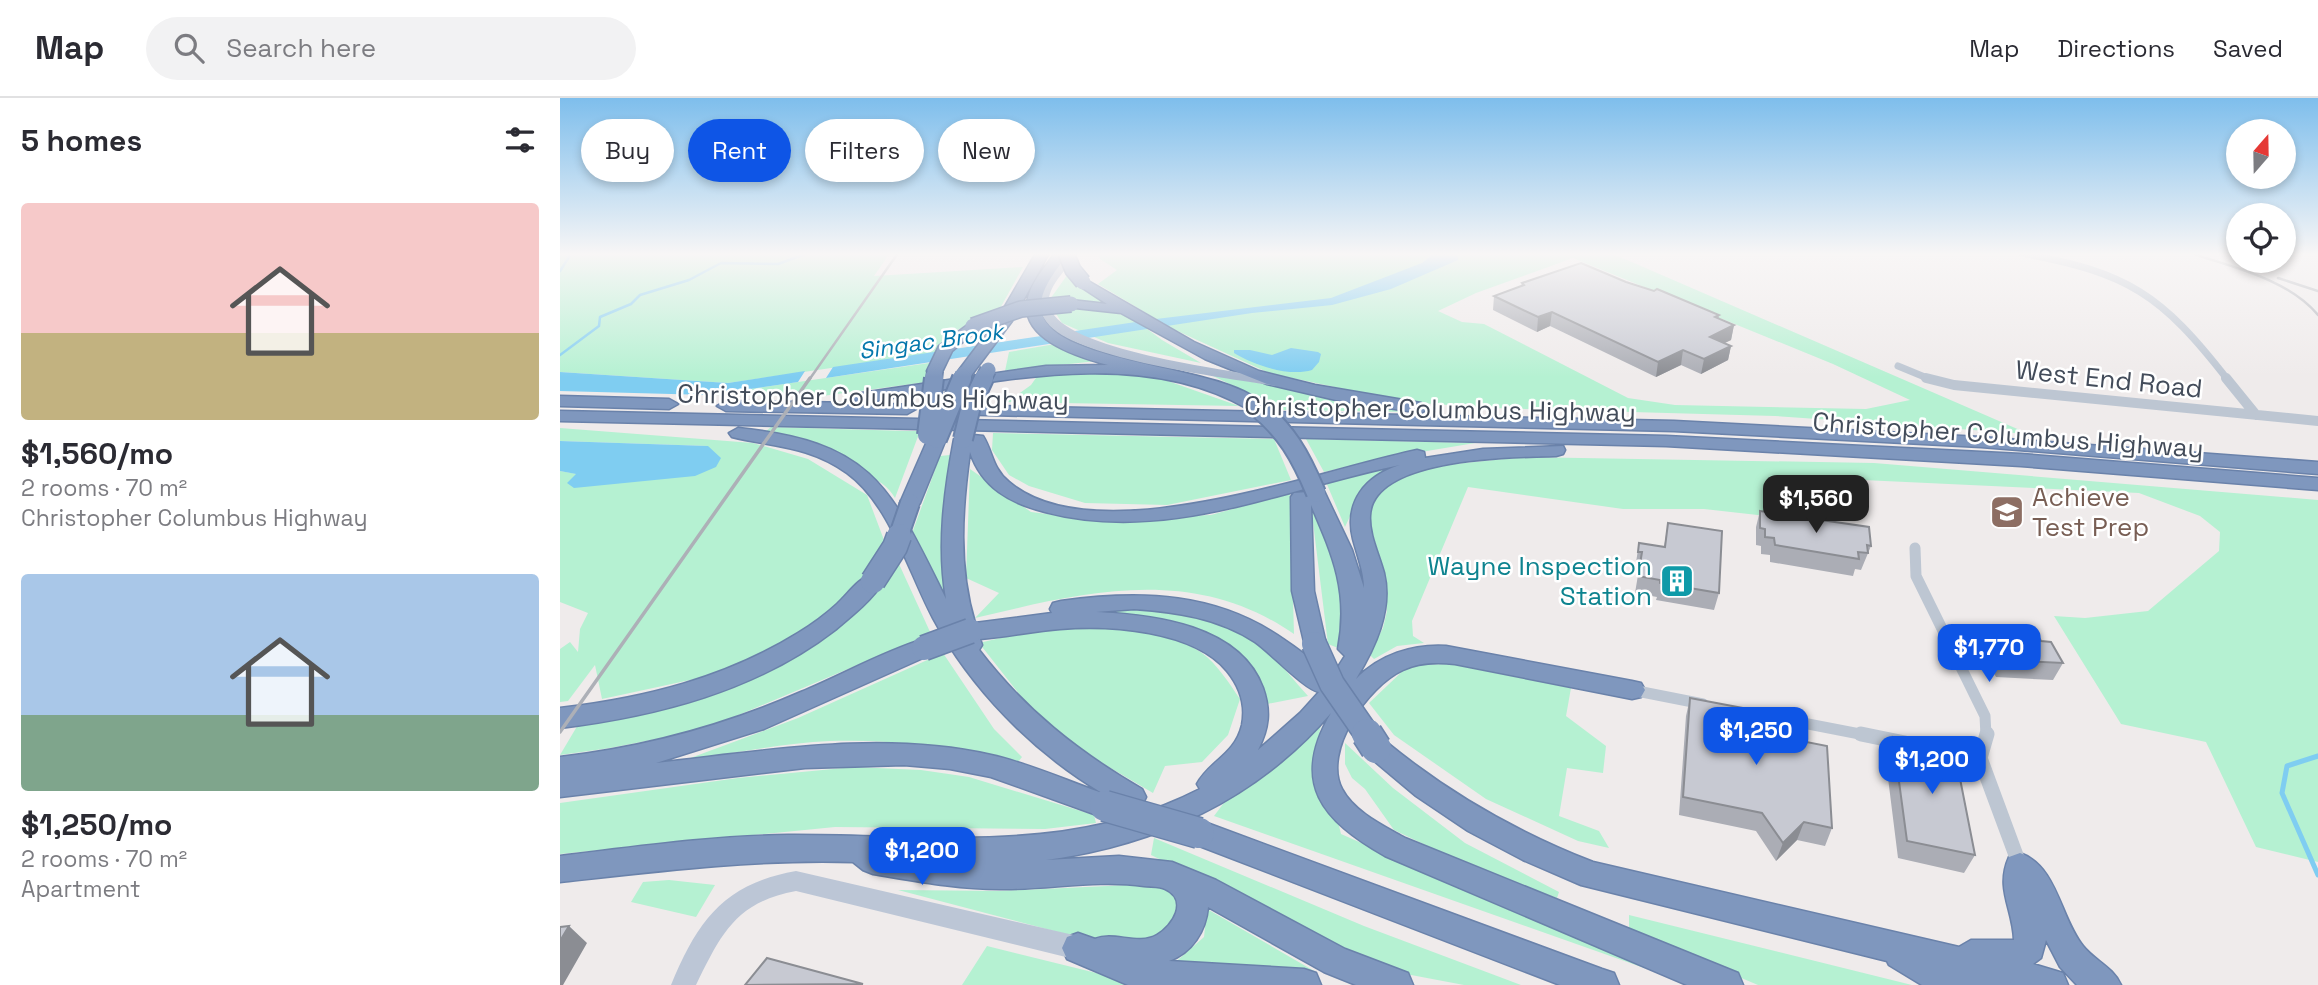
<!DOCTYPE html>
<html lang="en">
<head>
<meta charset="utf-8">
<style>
	:root { --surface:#fff; --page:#f2f2f3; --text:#2b2b33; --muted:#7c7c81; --line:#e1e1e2; --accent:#0e55e6 }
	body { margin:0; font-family:"Space Grotesk",sans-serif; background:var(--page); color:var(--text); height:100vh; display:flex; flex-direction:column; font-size:26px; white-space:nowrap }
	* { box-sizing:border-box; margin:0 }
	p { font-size:23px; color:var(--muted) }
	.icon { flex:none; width:38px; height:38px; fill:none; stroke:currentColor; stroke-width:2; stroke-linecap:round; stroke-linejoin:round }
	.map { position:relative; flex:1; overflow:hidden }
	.details { display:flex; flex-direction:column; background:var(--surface); width:560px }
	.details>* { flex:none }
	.banner { position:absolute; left:21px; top:21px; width:665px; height:63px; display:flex; gap:14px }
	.needle { width:46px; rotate:20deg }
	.tools { position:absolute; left:1666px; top:21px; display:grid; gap:14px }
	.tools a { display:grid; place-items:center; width:70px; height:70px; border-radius:50%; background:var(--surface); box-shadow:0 4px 10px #0003; font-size:35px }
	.price { position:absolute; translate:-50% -60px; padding:0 16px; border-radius:14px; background:var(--accent); color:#fff; font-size:23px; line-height:46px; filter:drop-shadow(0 2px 4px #0008) }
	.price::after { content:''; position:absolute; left:50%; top:42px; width:21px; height:16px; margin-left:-10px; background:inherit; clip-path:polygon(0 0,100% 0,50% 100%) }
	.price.on { background:#222; color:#fff }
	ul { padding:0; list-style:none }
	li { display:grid; align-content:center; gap:14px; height:371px; padding:0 21px }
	li span { display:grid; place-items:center; height:217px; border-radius:7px; color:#555 }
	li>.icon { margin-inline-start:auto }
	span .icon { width:126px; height:126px; fill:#fffc; stroke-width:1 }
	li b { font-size:30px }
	h2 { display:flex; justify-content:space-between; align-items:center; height:84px; padding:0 21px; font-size:30px }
	.chip { padding:0 24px; border-radius:32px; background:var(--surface); box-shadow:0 4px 10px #0003; font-size:24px; line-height:63px }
	.chip.on { background:var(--accent); color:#fff }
	header { display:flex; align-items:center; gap:42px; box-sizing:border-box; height:98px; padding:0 35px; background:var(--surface); border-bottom:2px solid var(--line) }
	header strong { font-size:33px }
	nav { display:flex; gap:38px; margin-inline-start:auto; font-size:24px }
	.search { width:490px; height:63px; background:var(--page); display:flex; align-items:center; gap:18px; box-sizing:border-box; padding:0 24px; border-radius:38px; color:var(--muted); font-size:26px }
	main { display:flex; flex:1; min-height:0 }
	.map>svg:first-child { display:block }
	.green { fill:#b5f1d2; fill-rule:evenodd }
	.water { fill:#7fcdf1 }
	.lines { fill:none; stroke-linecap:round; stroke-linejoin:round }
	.stream-far1 { stroke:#7fcdf1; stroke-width:2.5 }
	.stream { stroke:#7fcdf1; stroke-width:5 }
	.highway-casing { stroke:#6a82aa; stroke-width:3 }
	.street-far3 { stroke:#bdc6d2; stroke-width:7 }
	.street-far2 { stroke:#bdc6d2; stroke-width:10 }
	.street-far1 { stroke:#bdc6d2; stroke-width:11 }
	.street { stroke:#bdc6d2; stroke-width:15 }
	.secondary { fill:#bcc6d6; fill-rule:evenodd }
	.primary { fill:#a9b7cd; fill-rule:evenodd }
	.highway { fill:#7f97be; fill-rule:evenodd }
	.rail-far1 { stroke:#adb0b7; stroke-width:2.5 }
	.rail { stroke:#adb0b7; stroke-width:3.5 }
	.highway-bridge-far3-casing { stroke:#6a82aa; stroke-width:18; stroke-linecap:butt }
	.highway-bridge-far2-casing { stroke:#6a82aa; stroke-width:22; stroke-linecap:butt }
	.highway-bridge-far1-casing { stroke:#6a82aa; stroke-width:27; stroke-linecap:butt }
	.highway-bridge-casing { stroke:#6a82aa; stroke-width:33; stroke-linecap:butt }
	.highway-bridge-far3 { stroke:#7f97be; stroke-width:15 }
	.highway-bridge-far2 { stroke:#7f97be; stroke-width:18 }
	.highway-bridge-far1 { stroke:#7f97be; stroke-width:24 }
	.highway-bridge { stroke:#7f97be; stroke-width:30 }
	.wall { fill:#abadb5 }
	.shaded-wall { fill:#8b8d93 }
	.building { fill:#c7c9d2; stroke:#8b8d93; stroke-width:2 }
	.labels { text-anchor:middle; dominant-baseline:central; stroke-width:5; stroke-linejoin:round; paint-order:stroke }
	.far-water-label { font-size:23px; font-style:italic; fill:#0377ac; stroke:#fff }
	.street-label { font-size:26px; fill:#434c5a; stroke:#fff }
	.education-label { font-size:26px; fill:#785e54; stroke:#fff; text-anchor:start }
	.culture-label { font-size:26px; fill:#0d838f; stroke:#fff; text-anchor:end }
</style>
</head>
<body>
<header>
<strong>Map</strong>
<div class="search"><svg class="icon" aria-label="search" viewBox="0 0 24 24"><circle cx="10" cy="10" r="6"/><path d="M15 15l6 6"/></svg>Search here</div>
<nav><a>Map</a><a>Directions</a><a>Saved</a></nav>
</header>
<main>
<section class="details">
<h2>5 homes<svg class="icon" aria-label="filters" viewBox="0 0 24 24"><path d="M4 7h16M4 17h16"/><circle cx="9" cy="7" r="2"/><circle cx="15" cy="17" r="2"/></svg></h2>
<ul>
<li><span style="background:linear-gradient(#f6c9c9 60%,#c2b280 0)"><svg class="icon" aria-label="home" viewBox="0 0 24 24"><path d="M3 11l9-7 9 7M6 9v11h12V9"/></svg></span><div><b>$1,560/mo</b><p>2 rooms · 70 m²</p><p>Christopher Columbus Highway</p></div></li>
<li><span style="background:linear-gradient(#a9c7e8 65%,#7fa58c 0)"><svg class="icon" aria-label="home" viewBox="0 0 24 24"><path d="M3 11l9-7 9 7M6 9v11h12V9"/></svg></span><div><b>$1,250/mo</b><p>2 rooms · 70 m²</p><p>Apartment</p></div></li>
</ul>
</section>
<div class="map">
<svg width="1758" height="887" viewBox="0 0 1758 887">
	<rect width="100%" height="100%" fill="#efebeb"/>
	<path class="green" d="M0 155H330L314 178 463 169 438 214 397 232 375 255 168 285 0 274Z
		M538 155H874L834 188 897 162 898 155H1051L1469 336 1215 318 932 310 845 304 709 275 611 230 538 186 557 172 540 161ZM1013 160 1273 266 1350 302 1306 311 1115 307 1068 300 924 226 902 224 878 213 916 195Z
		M510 173 523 189 542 204H488Z
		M530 209 571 219 602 242 641 265 548 245 502 225 493 211Z
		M495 246 537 263 445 273 449 254Z
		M369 265 367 284 262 298 148 297Z
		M585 275 679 308 447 304 471 287 478 277Z
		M649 276 855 314 723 312Z
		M211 329 348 333H360L335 400C328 388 322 386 311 378 274 351 251 344 205 334Z
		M0 330 193 345 248 361 307 397 324 442 301 483 249 532 158 576 42 601 35 567 8 603 0 604V551L10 544 18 554 20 531 28 515 0 504V373L17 376 148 348 0 343Z
		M433 335 714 341 731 382 607 407 525 405 469 388 449 377 432 352Z
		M746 341 915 345 825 360 764 374Z
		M390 357 386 393 392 511 351 438 380 358Z
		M963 359 1314 365 1758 402V764L1696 749 1646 644 1561 626 1494 518 1525 520 1588 513 1659 453 1660 434 1640 418 1579 395 1218 378 1226 399 1257 402 1260 424 1144 411H1063L908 389 852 523 853 538 864 545 837 548 814 561 809 556 823 530 827 513 821 463 808 421 814 398 831 384 866 369Z
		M857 361 831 371 804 388 785 429 766 384Z
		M410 371 471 414 536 422 651 417 730 395 734 536C632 466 525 494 415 520L439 495 406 480Z
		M751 408 786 490 783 552 768 546Z
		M339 466 371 536 143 632 50 650 0 657 19 625 97 608 289 518Z
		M574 511C614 514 661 517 695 541 714 556 731 580 748 598L707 606 696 580 680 559 533 514Z
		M510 530C553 531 605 529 642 555 657 566 669 585 680 601L668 637 642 664 605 668 593 695 520 652 471 611 419 545 461 535Z
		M383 555 434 631 462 659 458 664C398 649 332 641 270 643 222 645 173 656 125 662L238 620Z
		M891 566 1011 590 1006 618 1046 648 1043 675 1007 670 999 718 1039 733 1049 750 1018 743 926 701 834 637 809 605 849 567Z
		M761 627 758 642 781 736 1087 871 654 718 666 702Z
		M785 645 833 690 905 745 999 794 997 800 901 764 834 732 805 691 792 680 785 666Z
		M294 669 361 672 409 679 534 717 536 725 485 731 275 729 0 756V705L178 680Z
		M594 740 804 828 961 887H904L830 873 591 757Z
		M109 782 155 787 136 819 71 804 83 784Z
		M569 787 603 789 618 802 620 815 609 839 555 849 338 792 439 793Z
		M647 811 756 874 611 868 644 839Z
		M1069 817 1352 887H1198L1069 833Z
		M427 848 585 887H402Z"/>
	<path class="water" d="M874 155H898V162L831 191 772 207 692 215 266 280 273 269 596 221 771 200 862 165Z
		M731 250 758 254 761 256 759 264 752 272C729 279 694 267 674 255V252H690L712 257Z
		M245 273 238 284 148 297 0 293V274L168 285Z
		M0 343 148 348 161 360 156 369 135 378 14 390 7 385 16 376 0 373Z"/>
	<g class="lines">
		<path class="stream-far1" d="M0 173 9 159 8 155
			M0 257 39 228 40 219 71 206 80 197 129 182 161 165 218 166 248 155"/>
		<path class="stream" d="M1758 658 1727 668 1722 695 1758 777"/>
		<g class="highway-casing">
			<path id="highway" d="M476 155H489L452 223 410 279 486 268 548 267C518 259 454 240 469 196 474 181 486 168 495 155H508C498 171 482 187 481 207 478 268 669 265 703 307L694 312 688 311C575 245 423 287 302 305L353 307 356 311 347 316 166 313 157 308 166 303 301 305 292 300 295 296 402 280 396 276 437 222Z
				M523 180 634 244 699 273 755 287 861 305 870 310 861 315 776 302 707 286 645 261 561 215 506 209 504 206 506 203 511 202 547 206 518 187 516 184Z
				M413 223 421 228 418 231 392 253 381 276H369L367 273 379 248Z
				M0 298 109 301 118 306 109 311 0 308Z
				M393 307 1114 323 1421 339 1758 364V376L1421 349 1114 333 387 316 384 312 387 308Z
				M0 313 1106 338 1461 356 1758 380V392L1461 368 1106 348 0 323Z
				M178 330C313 344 330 388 386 501 377 448 384 394 394 341L403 336 423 338C433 354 432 370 449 384 535 457 756 373 857 352L864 354 865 360 923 351 1003 348 1005 352 1003 356 996 358C954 359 812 359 810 418 809 437 819 456 824 475 833 512 815 550 796 581 819 557 853 546 886 548L1072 583 1081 585 1085 592 1081 599 1072 601 895 566C877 564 859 564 843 572 808 588 762 653 782 691 794 714 824 728 845 740L1178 875 1183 887H1127L825 758C762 722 730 685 771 615 697 701 597 747 486 762L559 758 612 764 656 782 785 851 848 875 853 887H796L764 874 648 809C646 833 632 855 609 863L744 871 756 875 761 887H568L507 861 502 850 507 839 518 835 535 841C554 833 578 848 597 837 613 828 629 802 605 791 600 788 590 789 584 788 536 781 488 792 440 791 397 791 356 783 313 776L303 772 293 764C194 761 98 773 0 784V758C76 749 151 738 228 737 369 736 508 759 640 691L637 686C649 663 675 657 682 627 686 607 680 589 667 573 633 532 549 527 500 531 473 533 447 539 420 541L422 547 419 552C464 611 518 654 582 691L586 699 582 707 572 711 557 704 559 708 555 716 545 720 431 679 390 671 344 667 245 670 0 699V659C85 649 163 628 241 594 282 577 322 554 364 541L372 544 376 550 372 556 204 631 96 665C206 653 321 632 431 657 468 665 505 682 542 695 473 654 411 591 373 520 349 475 330 406 287 375 249 348 214 349 172 339L169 335ZM410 354C422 390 450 405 485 414 607 446 722 391 840 367 805 378 784 404 793 441 797 457 804 473 804 490L792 452 763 391H749L747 394 734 395 731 399 732 493 746 552 754 554 762 552 766 546 754 493 751 407C773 458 789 494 778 551L785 558 769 583C760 567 741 553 726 543 658 494 581 492 501 503L493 505 490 511 492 515 415 525C398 469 402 411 410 354ZM574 511C617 514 658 520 695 544 712 556 744 591 759 594L740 615 698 652C709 630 711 613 703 590 680 527 594 517 536 514Z
				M377 336 386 341 360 405 357 409H343L340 405 368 341Z
				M313 476 321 478 324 483C312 502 292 518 275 532 196 593 97 618 0 630V610C85 600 165 580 238 535 251 527 265 517 277 506 288 496 298 480 313 476Z
				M816 639 825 643C888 695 956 734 1033 764L1399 849 1411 842H1454C1453 810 1435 791 1449 759L1460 755C1498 769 1500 820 1523 848 1535 863 1553 869 1561 887H1517L1500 869 1486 842 1481 860 1473 866 1503 875 1508 887H1362L1329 867 1327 863 1021 787 963 762 908 733 856 698 807 657 803 650 807 643Z
				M639 722 1042 871 1054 875 1059 887H1000L629 744 625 735 629 726Z"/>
		</g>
		<path class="street-far3" d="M1461 155C1569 175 1601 196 1668 282
			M1338 268 1372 282"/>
		<path class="street-far2" d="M1366 280 1394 287 1758 323
			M1666 280 1696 317"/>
		<path class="street-far1" d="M1355 450 1356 478 1425 618 1426 638
			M1072 592 1143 606
			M1207 618 1310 638"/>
		<path class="street" d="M1301 636 1345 645
			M1427 636 1420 660 1460 768
			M1382 652 1420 660"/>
		<path class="secondary" d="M236 773 518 838 526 842 530 850 526 858 518 862 236 793C176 804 161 836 136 887H111C138 822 164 786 236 773Z"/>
		<path class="primary" d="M508 155H519C509 169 483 191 490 210 505 253 673 273 716 280L723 284 716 288C666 280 524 262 490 228 485 223 482 216 478 210L483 188Z"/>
		<use href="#highway" class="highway"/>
		<path class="rail-far1" d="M1631 155C1674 170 1728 181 1758 217
			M1718 180 1758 193
			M249 282 338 155"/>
		<path class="rail" d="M0 634 250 280"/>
		<g class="highway-bridge-far3-casing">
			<path id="highway-bridge-far3" d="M506 155 513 172 523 184
				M413 228 461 211 511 206
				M374 282 375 273
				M402 282 404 276
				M423 282 428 272"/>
		</g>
		<g class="highway-bridge-far2-casing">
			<path id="highway-bridge-far2" d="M694 307C726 331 741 359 756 395
				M367 337 374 280
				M377 341 402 280
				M403 341 411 308 424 280
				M338 440 350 405"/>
		</g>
		<g class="highway-bridge-far1-casing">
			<path id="highway-bridge-far1" d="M313 483 335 449 339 438
				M754 546 772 586 808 638
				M364 550 410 533"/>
		</g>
		<g class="highway-bridge-casing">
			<path id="highway-bridge" d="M807 636 816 650
				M545 708 639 735"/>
		</g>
		<use href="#highway-bridge-far3" class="highway-bridge-far3"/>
		<use href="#highway-bridge-far2" class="highway-bridge-far2"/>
		<use href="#highway-bridge-far1" class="highway-bridge-far1"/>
		<use href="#highway-bridge" class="highway-bridge"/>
	</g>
	<path class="wall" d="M1066 184 1159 217V221L1174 227 1171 242 1165 245 1171 248 1168 262 1141 276 1121 267 1096 279 990 228 977 234 933 212 934 198 961 188 962 185Z
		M1200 413 1311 448 1301 472 1295 471 1293 478 1210 464V457L1201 456V448L1196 447V429Z
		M1108 425 1159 495 1154 512 1096 502 1097 499 1075 495 1079 471H1075L1079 445 1104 449Z
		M1429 530 1481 543 1503 565 1493 582 1436 579 1420 548Z
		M1130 600 1272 730 1265 748 1237 742 1216 763 1196 733 1119 717 1126 618Z
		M1333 639 1415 757 1404 775 1338 760 1325 656Z"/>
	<path class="shaded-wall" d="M992 214 990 228 977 234 978 219Z
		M1174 227 1171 242 1147 253 1150 239Z
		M1171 248 1168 262 1141 276 1144 261Z
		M1123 252 1121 267 1096 279 1098 264Z
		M1244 724 1237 742 1216 763 1223 745Z
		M9 828 27 845 3 887H0V843Z"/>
	<path class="building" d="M1021 165 1066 184 1094 193 1097 191 1159 217 1155 219 1174 227 1150 239 1171 248 1144 261 1123 252 1098 264 992 214 978 219 934 198 964 187 962 185Z
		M1200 413 1309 429 1311 448 1307 447 1308 455 1298 454 1299 461 1215 447 1214 440 1205 439V431L1200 430Z
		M1108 425 1162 433 1159 495 1100 485V482L1078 478 1082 454H1078L1079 445 1105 449Z
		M1429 530 1475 533 1481 543 1491 544 1503 565 1445 562Z
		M1130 600 1220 617 1221 639 1267 648 1272 730 1244 724 1223 745 1202 715 1123 699Z
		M1333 639 1394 650 1415 757 1347 743Z
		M9 828 0 843V829Z
		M207 860 303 886 185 887Z"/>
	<linearGradient id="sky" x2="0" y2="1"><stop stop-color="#7ebeec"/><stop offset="0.56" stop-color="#f8f6f6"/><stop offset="1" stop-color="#f8f6f6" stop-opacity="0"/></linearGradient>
	<rect width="1758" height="279" fill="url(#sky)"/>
	<defs>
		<g id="school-square" transform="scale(1.75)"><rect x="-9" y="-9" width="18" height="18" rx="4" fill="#8d6e63" stroke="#fff"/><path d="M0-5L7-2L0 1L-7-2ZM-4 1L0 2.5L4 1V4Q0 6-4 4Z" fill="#fff"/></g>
		<g id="building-square" transform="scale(1.75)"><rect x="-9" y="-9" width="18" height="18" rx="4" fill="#0f9aa8" stroke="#fff"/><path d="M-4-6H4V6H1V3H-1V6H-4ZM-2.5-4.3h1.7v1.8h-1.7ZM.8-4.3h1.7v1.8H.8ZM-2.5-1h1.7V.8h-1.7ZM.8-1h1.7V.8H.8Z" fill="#fff"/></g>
	</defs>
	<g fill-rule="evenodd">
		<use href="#school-square" x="1447" y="414"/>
		<use href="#building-square" x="1117" y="483"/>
	</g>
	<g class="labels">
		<g class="far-water-label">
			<text transform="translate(371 243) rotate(-8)">Singac Brook</text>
		</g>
		<g class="street-label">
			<text transform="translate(1549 281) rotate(6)">West End Road</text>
			<text transform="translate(313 299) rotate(1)">Christopher Columbus Highway</text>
			<text transform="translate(880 311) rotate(1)">Christopher Columbus Highway</text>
			<text transform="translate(1448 337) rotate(4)">Christopher Columbus Highway</text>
		</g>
		<g class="education-label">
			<text x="1472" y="399">Achieve<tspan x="1472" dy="30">Test Prep</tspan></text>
		</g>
		<g class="culture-label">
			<text x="1092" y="468">Wayne Inspection<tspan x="1092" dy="30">Station</tspan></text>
		</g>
	</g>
</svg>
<div class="tools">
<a><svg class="needle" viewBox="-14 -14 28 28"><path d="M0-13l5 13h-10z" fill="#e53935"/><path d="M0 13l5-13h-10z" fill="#7c7c81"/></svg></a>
<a><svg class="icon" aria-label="locate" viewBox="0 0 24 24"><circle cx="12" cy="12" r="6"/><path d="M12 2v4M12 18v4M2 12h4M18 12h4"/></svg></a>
</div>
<b class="price on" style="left:1256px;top:437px">$1,560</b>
<b class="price" style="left:1429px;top:586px">$1,770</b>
<b class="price" style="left:1196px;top:669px">$1,250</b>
<b class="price" style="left:1372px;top:698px">$1,200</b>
<b class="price" style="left:362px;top:789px">$1,200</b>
<div class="banner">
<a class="chip">Buy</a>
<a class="chip on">Rent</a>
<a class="chip">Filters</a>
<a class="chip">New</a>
</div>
</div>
</main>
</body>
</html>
